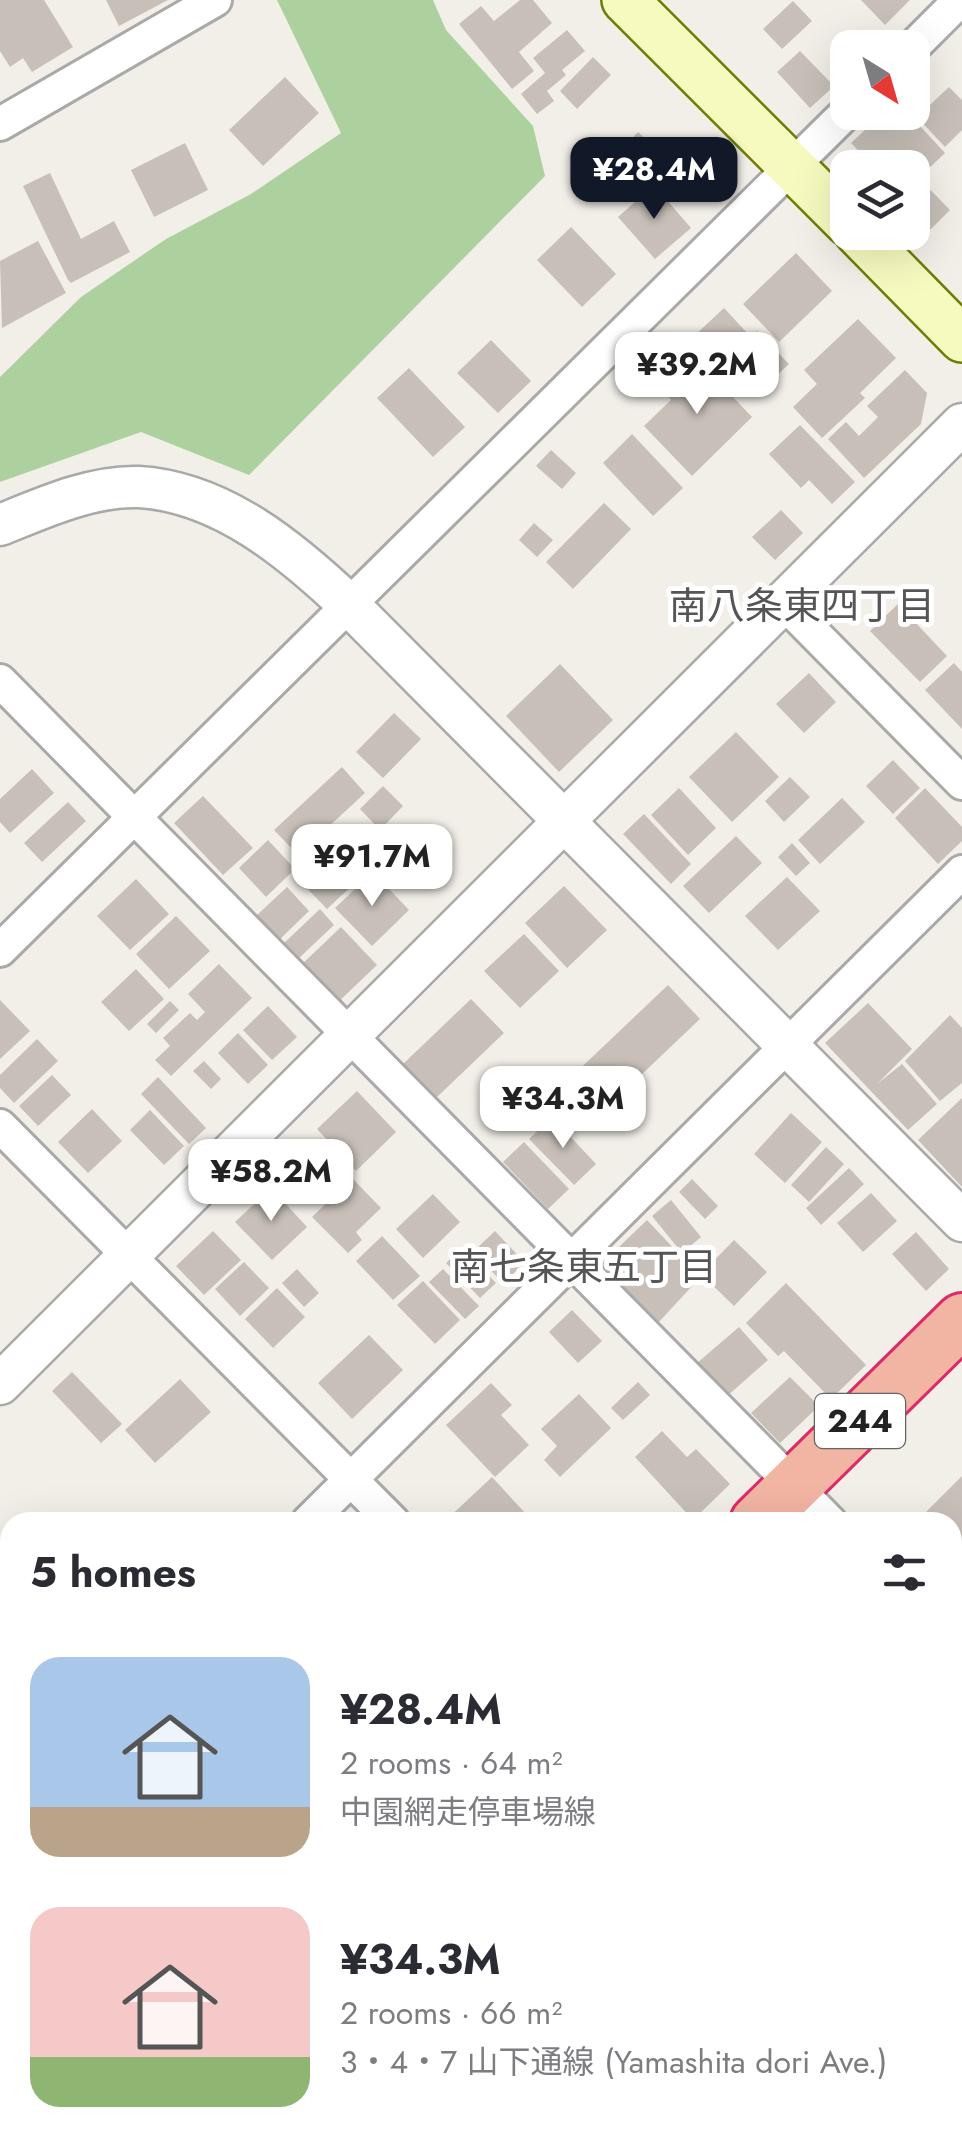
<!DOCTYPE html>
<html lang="en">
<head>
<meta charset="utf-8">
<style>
	:root { --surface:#fff; --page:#f7f7f7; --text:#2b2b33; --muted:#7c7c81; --accent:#111827 }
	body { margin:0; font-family:Jost,"Noto Sans JP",sans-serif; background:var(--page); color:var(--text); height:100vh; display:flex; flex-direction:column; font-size:38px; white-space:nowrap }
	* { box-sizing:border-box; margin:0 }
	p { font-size:32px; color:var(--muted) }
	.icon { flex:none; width:55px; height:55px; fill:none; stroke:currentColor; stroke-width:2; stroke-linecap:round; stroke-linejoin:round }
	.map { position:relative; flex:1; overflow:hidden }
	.side { position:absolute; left:0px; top:1512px; width:962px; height:642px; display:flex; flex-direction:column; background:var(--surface); border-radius:30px 30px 0 0; box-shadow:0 10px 40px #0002 }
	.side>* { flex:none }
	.needle { width:65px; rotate:143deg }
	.fabs { position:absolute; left:830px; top:30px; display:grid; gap:20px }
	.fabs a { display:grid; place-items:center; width:100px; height:100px; border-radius:20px; background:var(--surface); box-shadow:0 10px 40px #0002; font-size:50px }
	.price { position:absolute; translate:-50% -85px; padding:0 22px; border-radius:20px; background:#fff; color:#222; font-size:32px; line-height:65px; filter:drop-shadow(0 2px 5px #0008) }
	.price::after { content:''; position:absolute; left:50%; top:60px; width:30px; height:22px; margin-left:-15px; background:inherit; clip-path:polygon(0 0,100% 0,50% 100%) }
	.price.selected { background:var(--accent); color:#fff }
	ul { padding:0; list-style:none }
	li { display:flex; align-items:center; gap:30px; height:250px; padding:0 30px }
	li span { display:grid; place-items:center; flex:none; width:280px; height:200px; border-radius:30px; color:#555 }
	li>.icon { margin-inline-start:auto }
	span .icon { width:120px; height:120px; fill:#fffc; stroke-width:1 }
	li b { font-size:42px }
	h2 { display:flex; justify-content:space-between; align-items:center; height:120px; padding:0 30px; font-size:42px }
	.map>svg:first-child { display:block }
	.forest { fill:#add19e }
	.building { fill:#c7bfb8 }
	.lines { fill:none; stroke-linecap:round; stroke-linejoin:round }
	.minor-casing { stroke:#a9a9a9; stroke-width:38 }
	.tertiary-casing { stroke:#a9a9a9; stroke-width:45 }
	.secondary-casing { stroke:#707d05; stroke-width:50 }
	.trunk-casing { stroke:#dc2a67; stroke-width:58 }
	.minor { stroke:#fff; stroke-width:32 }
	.tertiary { stroke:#fff; stroke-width:40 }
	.secondary { stroke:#f7fabf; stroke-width:45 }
	.trunk { stroke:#f2b4a3; stroke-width:52 }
	.labels { text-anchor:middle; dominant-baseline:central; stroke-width:10; stroke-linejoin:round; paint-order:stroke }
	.shield { fill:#fff; stroke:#646464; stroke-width:2.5 }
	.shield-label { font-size:32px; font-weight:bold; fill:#222 }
	.neighbourhood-label { font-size:38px; fill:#555; stroke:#fff }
</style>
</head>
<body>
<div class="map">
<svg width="962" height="2153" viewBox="0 0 962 2153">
	<rect width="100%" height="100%" fill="#f2efe9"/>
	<path class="forest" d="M277 0H433L446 30 533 126 545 176 249 475 141 432 0 482V377L81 297 166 239 251 194 341 133Z"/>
	<path class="building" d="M0 0H44L73 47 32 72 23 58 10 67 0 51Z
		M106 0H168L119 26Z
		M520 0H533L552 23 519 52 534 71 512 89 459 24 481 6 494 21Z
		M861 0H910L885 25Z
		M793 1 812 21 782 49 763 29Z
		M567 30 585 51 562 70 566 75 547 91 554 101 537 114 521 94 545 73 533 58Z
		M800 51 834 86 810 108 777 72Z
		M593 57 611 75 577 109 560 91Z
		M285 77 319 113 263 166 229 130Z
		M949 87 962 100V130L945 147 917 117Z
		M884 112H907L945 153 921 176 907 162 901 168H875L851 143Z
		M638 132 668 161 638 192 609 163Z
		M185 143 208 190 154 217 131 170Z
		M912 171 950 210 930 230 912 212Z
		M50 173 81 239 114 221 130 252 71 283 68 280 23 186Z
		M654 185 691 228 655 259 618 217Z
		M571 227 616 274 582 307 537 260Z
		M38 241 66 293 2 328 0 261Z
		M796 253 832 291 779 342 743 304Z
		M724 308 750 336 757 331 789 364 756 395 745 384 742 387 693 337Z
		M858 319 896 358 860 393 865 398 822 438 793 407 817 384 804 370Z
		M491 340 531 381 498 413 457 373Z
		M695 357 752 417 692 476 644 426 671 400 662 389Z
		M409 368 465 427 433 457 377 398Z
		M905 370 927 393 921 424 864 478 828 439 846 422 859 436 878 417 867 406Z
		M800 425 855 482 832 504 809 480 801 488 769 454Z
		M632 434 683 488 653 516 603 463Z
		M551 450 576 473 562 489 536 466Z
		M604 503 631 529 573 589 546 562Z
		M781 510 803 533 775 560 752 537Z
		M534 523 553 540 537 557 519 540Z
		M898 604 947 656 920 682 870 631Z
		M954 663 962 672V729L925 690Z
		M560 664 613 720 559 772 506 716Z
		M809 673 836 702 804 733 776 704Z
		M394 713 421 739 383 778 356 752Z
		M736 732 779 777 732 822 689 777Z
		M893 760 920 788 893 814 866 786Z
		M342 767 365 793 298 855 274 830Z
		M32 769 54 793 10 833 0 822V799Z
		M790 777 810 797 784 822 765 801Z
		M383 786 403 806 380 830 360 809Z
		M679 788 716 828 688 855 651 815Z
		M925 788 962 827V841L938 864 895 818Z
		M203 796 253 848 223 875 174 823Z
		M842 798 865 822 820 864 798 840Z
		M68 802 86 821 42 862 24 843Z
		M644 814 691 864 671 884 623 834Z
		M344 830 376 863 327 909 295 876Z
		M736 836 762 863 709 913 683 886Z
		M268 840 295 869 266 897 239 868Z
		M792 843 810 863 796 876 778 857Z
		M373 872 409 910 372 946 335 908Z
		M787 877 820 911 778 950 745 916Z
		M136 879 169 914 130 950 97 916Z
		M564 886 607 930 567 968 525 923Z
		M287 887 309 911 278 941 255 917Z
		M320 909 334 925 297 960 283 944Z
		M176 916 210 951 169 989 136 954Z
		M341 927 377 965 335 1005 299 967Z
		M524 934 559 971 520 1008 484 971Z
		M219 964 252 998 171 1076 155 1060 170 1046 163 1038 190 1013 197 1020 205 1012 188 994Z
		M136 969 164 999 129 1031 101 1002Z
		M668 985 700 1019 600 1114 568 1080Z
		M471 999 504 1033 436 1098 403 1064Z
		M0 1000 30 1031 0 1059Z
		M170 1001 179 1010 156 1033 147 1024Z
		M868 1003 912 1049 877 1084 902 1064 937 1104 908 1130 825 1043Z
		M268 1006 297 1037 272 1060 243 1030Z
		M950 1015 962 1028V1083L940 1101 905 1061Z
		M238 1033 268 1065 248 1084 218 1053Z
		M37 1039 58 1061 14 1103 0 1088V1075Z
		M204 1061 221 1079 211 1089 193 1071Z
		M52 1075 71 1095 38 1126 19 1106Z
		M158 1077 206 1128 189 1144 141 1094Z
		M357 1091 396 1132 356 1171 317 1129Z
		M962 1098V1187L918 1140Z
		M92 1109 122 1141 88 1173 58 1142Z
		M150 1110 184 1146 164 1165 130 1130Z
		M791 1113 822 1142 785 1183 754 1154Z
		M552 1117 596 1164 574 1185 529 1139Z
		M524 1142 569 1189 548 1209 503 1162Z
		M826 1147 844 1164 809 1202 791 1185Z
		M849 1168 864 1184 821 1225 806 1208Z
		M352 1178 381 1208 356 1232 362 1240 348 1253 312 1217Z
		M692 1179 718 1206 705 1219 679 1192Z
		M271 1188 307 1227 272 1260 235 1222Z
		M871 1193 897 1221 863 1252 837 1223Z
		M433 1194 460 1222 423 1258 396 1229Z
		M671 1200 701 1237 682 1253 652 1216Z
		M647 1220 696 1272 694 1284 658 1323 601 1264Z
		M213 1231 241 1260 204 1295 176 1266Z
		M495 1231 525 1263 503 1283 473 1252Z
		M916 1232 949 1269 926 1291 892 1254Z
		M382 1236 420 1276 393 1300 356 1261Z
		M734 1240 767 1272 734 1306 701 1274Z
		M462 1248 496 1283 480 1298 446 1263Z
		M244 1262 269 1288 240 1316 215 1289Z
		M297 1269 319 1293 304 1307 282 1283Z
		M443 1269 479 1306 465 1319 429 1282Z
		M423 1281 460 1320 435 1344 397 1305Z
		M786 1283 866 1365 831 1399 784 1351 778 1356 746 1323Z
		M277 1288 305 1317 273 1348 245 1319Z
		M572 1310 602 1341 578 1363 549 1332Z
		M739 1327 768 1360 726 1397 697 1363Z
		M369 1335 403 1370 352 1419 318 1383Z
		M72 1372 122 1424 101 1443 52 1391Z
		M790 1377 819 1406 780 1443 751 1413Z
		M180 1379 211 1412 155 1463 125 1430Z
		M638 1382 650 1395 623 1420 611 1408Z
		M491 1383 512 1405 501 1415 529 1445 495 1477 446 1425Z
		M579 1394 611 1428 560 1477 544 1460 557 1446 541 1429Z
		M662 1431 687 1457 696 1449 730 1484 693 1520 635 1457Z
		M962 1476V1566L952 1575V1522H916Z
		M492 1477 526 1514 517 1522H444Z
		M955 1919 962 1926V1979L952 1988Z
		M10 1980V2033L0 2021V1989Z
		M205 2145H244L251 2153H196Z
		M376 2145H445L436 2153H384Z
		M586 2145H630L621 2153H593Z
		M708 2145H738L745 2153H699Z"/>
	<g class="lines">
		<g class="minor-casing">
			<path id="minor" d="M912 48 960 0
				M0 124 215 0
				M784 603 962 783
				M0 681 830 1522
				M0 950 848 111
				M0 1126 393 1522
				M308 1522 962 872
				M952 1646 962 1656
				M952 1773 962 1763
				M0 1801 10 1811
				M952 2086 962 2096
				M342 2145 350 2153
				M478 2153 486 2145"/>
		</g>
		<g class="tertiary-casing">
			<path id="tertiary" d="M0 525C42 508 93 485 139 487 222 492 292 551 349 605L962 1221
				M0 1384 962 424"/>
		</g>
		<g class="secondary-casing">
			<path id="secondary" d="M625 0 848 223
				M857 232 962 339"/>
		</g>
		<g class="trunk-casing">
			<path id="trunk" d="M757 1522 962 1320
				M129 2153 137 2145"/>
		</g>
		<use href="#minor" class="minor"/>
		<use href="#tertiary" class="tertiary"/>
		<use href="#secondary" class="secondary"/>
		<use href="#trunk" class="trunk"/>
	</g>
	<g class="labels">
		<rect class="shield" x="815" y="1394" width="90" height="54" rx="8"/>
		<g class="shield-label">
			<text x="860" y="1421">244</text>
		</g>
		<g class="neighbourhood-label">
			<text x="802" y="605">南八条東四丁目</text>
			<text x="584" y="1266">南七条東五丁目</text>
		</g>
	</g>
</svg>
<div class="fabs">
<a><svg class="needle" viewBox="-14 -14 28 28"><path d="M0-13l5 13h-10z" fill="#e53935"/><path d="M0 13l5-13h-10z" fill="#7c7c81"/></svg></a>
<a><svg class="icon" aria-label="layers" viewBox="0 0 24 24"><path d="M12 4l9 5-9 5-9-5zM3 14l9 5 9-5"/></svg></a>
</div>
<b class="price selected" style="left:654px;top:222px">¥28.4M</b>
<b class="price" style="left:697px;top:417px">¥39.2M</b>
<b class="price" style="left:372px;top:909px">¥91.7M</b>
<b class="price" style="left:563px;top:1151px">¥34.3M</b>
<b class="price" style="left:271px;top:1224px">¥58.2M</b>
<section class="side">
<h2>5 homes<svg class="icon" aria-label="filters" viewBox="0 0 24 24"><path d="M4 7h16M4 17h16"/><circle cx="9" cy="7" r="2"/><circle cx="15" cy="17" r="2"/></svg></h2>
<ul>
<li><span style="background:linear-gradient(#a9c7e8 75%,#b9a48a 0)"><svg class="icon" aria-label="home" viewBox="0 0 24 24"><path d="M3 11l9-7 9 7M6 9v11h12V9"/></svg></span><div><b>¥28.4M</b><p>2 rooms · 64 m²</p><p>中園網走停車場線</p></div></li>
<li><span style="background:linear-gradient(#f6c9c9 75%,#8fb573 0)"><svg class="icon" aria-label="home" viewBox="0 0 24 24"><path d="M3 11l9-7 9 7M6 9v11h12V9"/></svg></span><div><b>¥34.3M</b><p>2 rooms · 66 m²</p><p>3・4・7 山下通線 (Yamashita dori Ave.)</p></div></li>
</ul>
</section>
</div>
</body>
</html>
